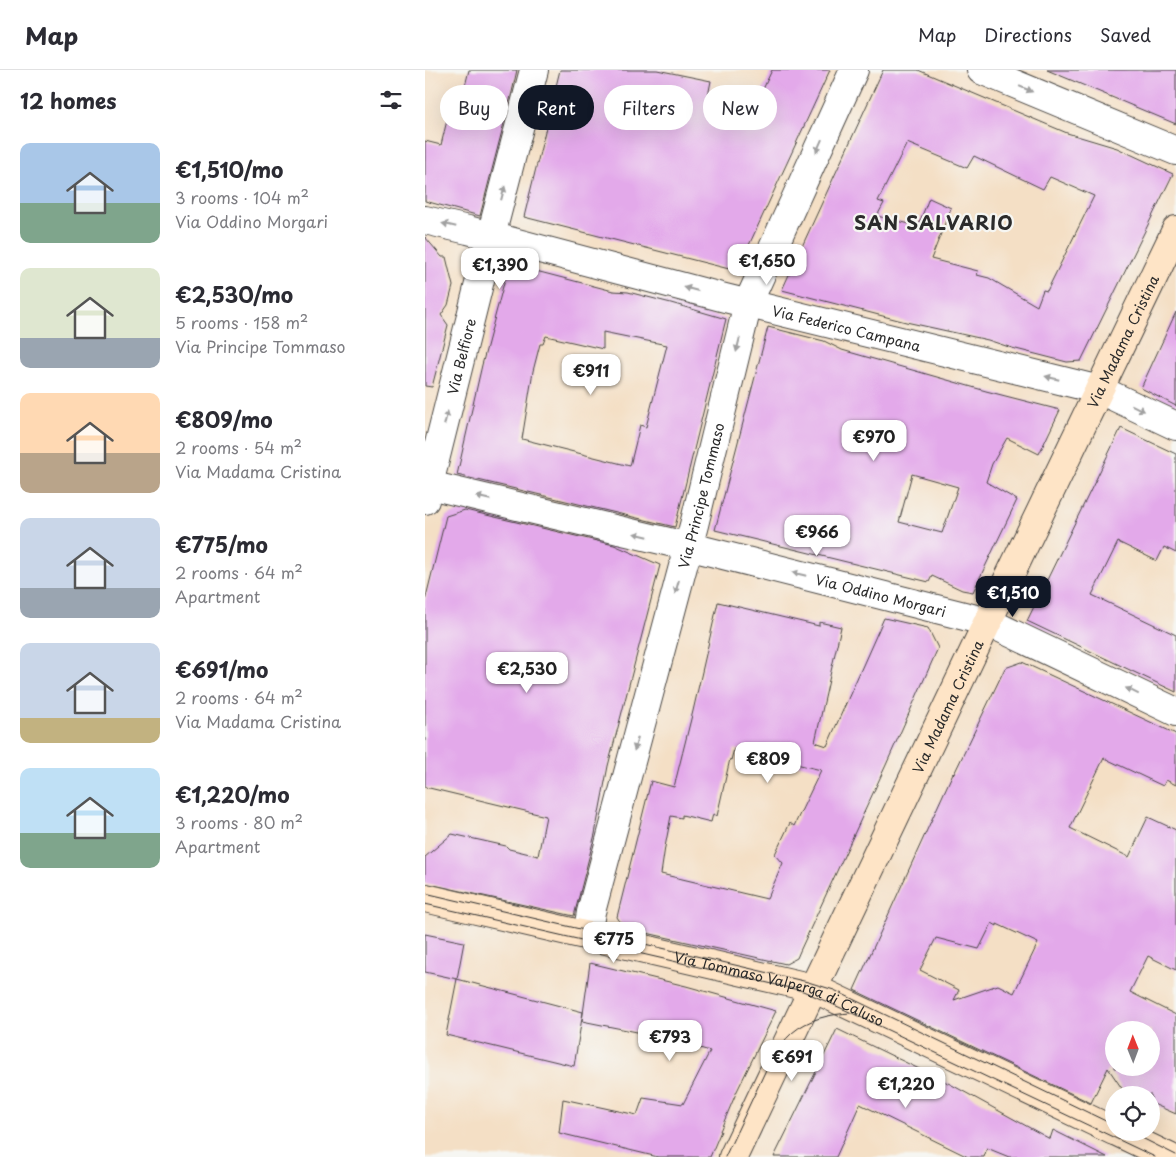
<!DOCTYPE html>
<html lang="en">
<head>
<meta charset="utf-8">
<style>
	:root { --surface:#fff; --page:#f7f7f7; --text:#2b2b33; --muted:#7c7c81; --line:#e1e1e2; --accent:#111827 }
	body { margin:0; font-family:"Playpen Sans",sans-serif; background:var(--page); color:var(--text); height:100vh; display:flex; flex-direction:column; font-size:19px; white-space:nowrap }
	* { box-sizing:border-box; margin:0 }
	p { font-size:16px; color:var(--muted) }
	.icon { flex:none; width:28px; height:28px; fill:none; stroke:currentColor; stroke-width:2; stroke-linecap:round; stroke-linejoin:round }
	.map { position:relative; flex:1; overflow:hidden }
	.panel { display:flex; flex-direction:column; background:var(--surface); width:425px }
	.panel>* { flex:none }
	.banner { position:absolute; left:15px; top:15px; width:475px; height:45px; display:flex; gap:10px }
	.needle { width:32px; rotate:359deg }
	.tools { position:absolute; left:680px; top:951px; display:grid; gap:10px }
	.tools a { display:grid; place-items:center; width:55px; height:55px; border-radius:50%; background:var(--surface); box-shadow:0 5px 20px #0002; font-size:25px }
	.price { position:absolute; translate:-50% -42px; padding:0 11px; border-radius:10px; background:#fff; color:#222; font-size:16px; line-height:32px; filter:drop-shadow(0 1px 2px #0008) }
	.price::after { content:''; position:absolute; left:50%; top:30px; width:15px; height:11px; margin-left:-8px; background:inherit; clip-path:polygon(0 0,100% 0,50% 100%) }
	.price.current { background:var(--accent); color:#fff }
	ul { padding:0; list-style:none }
	li { display:flex; align-items:center; gap:15px; height:125px; padding:0 20px }
	li span { display:grid; place-items:center; flex:none; width:140px; height:100px; border-radius:10px; color:#555 }
	li>.icon { margin-inline-start:auto }
	span .icon { width:60px; height:60px; fill:#fffc; stroke-width:1 }
	li b { font-size:21px }
	h2 { display:flex; justify-content:space-between; align-items:center; height:60px; padding:0 20px; font-size:21px }
	.pill { padding:0 18px; border-radius:22px; background:var(--surface); box-shadow:0 5px 20px #0002; font-size:18px; line-height:45px }
	.pill.current { background:var(--accent); color:#fff }
	header { display:flex; align-items:center; gap:30px; box-sizing:border-box; height:70px; padding:0 25px; background:var(--surface); border-bottom:1px solid var(--line) }
	header strong { font-size:24px }
	nav { display:flex; gap:28px; margin-inline-start:auto; font-size:18px }
	main { display:flex; flex:1; min-height:0 }
	.map>svg:first-child { display:block }
	.building { fill:#e3a9ea; fill-rule:evenodd }
	.lines { fill:none; stroke-linecap:round; stroke-linejoin:round }
	.street-casing { stroke:#494642; stroke-width:30 }
	.secondary-casing { stroke:#494642; stroke-width:30 }
	.street { stroke:#fff; stroke-width:28 }
	.secondary { stroke:#fee4c6; stroke-width:28 }
	.tram { stroke:#2b2b2b; stroke-width:1 }
	.oneway { fill:#a0a0a0 }
	.labels { text-anchor:middle; dominant-baseline:central; stroke-width:4.5; stroke-linejoin:round; paint-order:stroke }
	.street-label { font-size:14px; fill:#2b2b2b; stroke:#f6f6f2 }
	.district-label { font-size:19px; font-weight:bold; letter-spacing:1px; fill:#2b2b2b; stroke:#f6f6f2 }
</style>
</head>
<body>
<header>
<strong>Map</strong>
<nav><a>Map</a><a>Directions</a><a>Saved</a></nav>
</header>
<main>
<section class="panel">
<h2>12 homes<svg class="icon" aria-label="filters" viewBox="0 0 24 24"><path d="M4 7h16M4 17h16"/><circle cx="9" cy="7" r="2"/><circle cx="15" cy="17" r="2"/></svg></h2>
<ul>
<li><span style="background:linear-gradient(#a9c7e8 60%,#7fa58c 0)"><svg class="icon" aria-label="home" viewBox="0 0 24 24"><path d="M3 11l9-7 9 7M6 9v11h12V9"/></svg></span><div><b>€1,510/mo</b><p>3 rooms · 104 m²</p><p>Via Oddino Morgari</p></div></li>
<li><span style="background:linear-gradient(#dfe7d0 70%,#9aa5b1 0)"><svg class="icon" aria-label="home" viewBox="0 0 24 24"><path d="M3 11l9-7 9 7M6 9v11h12V9"/></svg></span><div><b>€2,530/mo</b><p>5 rooms · 158 m²</p><p>Via Principe Tommaso</p></div></li>
<li><span style="background:linear-gradient(#ffd9b3 60%,#b9a48a 0)"><svg class="icon" aria-label="home" viewBox="0 0 24 24"><path d="M3 11l9-7 9 7M6 9v11h12V9"/></svg></span><div><b>€809/mo</b><p>2 rooms · 54 m²</p><p>Via Madama Cristina</p></div></li>
<li><span style="background:linear-gradient(#c9d6e8 70%,#9aa5b1 0)"><svg class="icon" aria-label="home" viewBox="0 0 24 24"><path d="M3 11l9-7 9 7M6 9v11h12V9"/></svg></span><div><b>€775/mo</b><p>2 rooms · 64 m²</p><p>Apartment</p></div></li>
<li><span style="background:linear-gradient(#c9d6e8 75%,#c2b280 0)"><svg class="icon" aria-label="home" viewBox="0 0 24 24"><path d="M3 11l9-7 9 7M6 9v11h12V9"/></svg></span><div><b>€691/mo</b><p>2 rooms · 64 m²</p><p>Via Madama Cristina</p></div></li>
<li><span style="background:linear-gradient(#bfe0f5 65%,#7fa58c 0)"><svg class="icon" aria-label="home" viewBox="0 0 24 24"><path d="M3 11l9-7 9 7M6 9v11h12V9"/></svg></span><div><b>€1,220/mo</b><p>3 rooms · 80 m²</p><p>Apartment</p></div></li>
</ul>
</section>
<div class="map">
<svg width="751" height="1087" viewBox="0 0 751 1087">
	<rect width="100%" height="100%" fill="#f6f6f2"/>
	<filter id="ink" filterUnits="userSpaceOnUse"><feTurbulence type="fractalNoise" baseFrequency=".02" numOctaves="2"/><feDisplacementMap in="SourceGraphic" scale="10" xChannelSelector="R" yChannelSelector="G"/><feConvolveMatrix kernelMatrix="1 2 1 2 8 2 1 2 1" color-interpolation-filters="sRGB"/></filter>
	<filter id="wash" filterUnits="userSpaceOnUse"><feTurbulence type="fractalNoise" baseFrequency=".0096" numOctaves="4" result="noise"/><feDisplacementMap in="SourceGraphic" scale="20" xChannelSelector="R" yChannelSelector="G"/><feGaussianBlur stdDeviation="1.12" result="paint"/><feColorMatrix in="noise" values="0 0 0 0 0 0 0 0 0 0 0 0 0 0 0 0 0 1.4 0 .05"/><feComposite in="paint" operator="in"/></filter>
	<g filter="url(#wash)">
		<rect width="100%" height="100%" fill="#f4dfc5"/>
		<g id="blocks">
			<path class="building" d="M44 0H92L87 22 55 146 0 131V71L16 75 25 38 31 39 37 15 40 16Z
				M135 0H232L286 11 283 26 326 45 347 0H405L312 201 99 147Z
				M458 0H493L642 63 692 78 748 104 656 291 642 292 587 278 563 270 481 252 357 220ZM482 73 542 98 549 86 618 119 625 107 669 126 622 221 618 220 612 236 564 208 552 205 553 201 506 189 526 138 504 128 493 156 452 146 459 133 453 131Z
				M622 0H751V54Z
				M0 167 17 187H21L28 216 23 235 16 245 23 255 7 317 0 316Z
				M84 194 188 221 203 222 246 233 301 249 250 457 32 405 57 295ZM178 262 242 275 221 357 215 355 205 396 97 369 108 301 115 274H118L121 266 178 279Z
				M751 242V336L716 318Z
				M343 257 399 271 417 280 561 321 635 340 614 384 582 368 567 394 561 412 592 430 548 522 537 520 507 506 504 512 290 460ZM487 404 533 417 517 463 474 452Z
				M696 358 751 384V483L739 477 732 491 693 472 667 525 751 565V622L602 551Z
				M40 440 189 475 235 495 183 696 170 764 149 846 0 813V787L27 764 81 776 84 779 113 786 121 746 0 717V531L21 446Z
				M293 532 394 556V552L416 557 390 672 402 676 459 548 503 558 513 578 461 695 375 881 372 888 361 894 199 858 192 847 226 711 249 717 268 641ZM309 679 396 700 369 756 365 753 350 784 358 793 342 829 236 804 240 777 246 746 257 748V745L286 752 288 744 292 746 305 689 306 690Z
				M597 592 751 664V715L741 710 738 716 679 688 645 758 704 787 723 747 751 760V900L723 886 705 922 751 945V1044L726 1033V1025H709L698 1020 683 998 666 1033 429 920 528 703 529 704 580 598ZM567 853 572 856V854L613 873 589 923 573 915 529 930 534 920 495 900 511 868 554 879ZM689 960H726V998H689Z
				M0 864 39 872 32 909 0 902Z
				M165 893 261 916 351 941 312 1021 295 1061H296L285 1087H233L134 1063 138 1029 212 1045 218 1028 258 1034 285 981 237 967 157 951Z
				M32 909 158 942 149 996 21 965Z
				M412 959 525 1014 625 1069 628 1060 682 1087H584L562 1078 559 1087H543L435 1034 411 1087H349Z"/>
		</g>
	</g>
	<g filter="url(#ink)">
		<use href="#blocks" fill-opacity="0" stroke="#494642" stroke-width="1"/>
		<g class="lines">
			<g class="street-casing">
				<g id="street">
					<path d="M556 0 751 81"/>
					<path id="s1" d="M0 150 43 160 300 228 675 320 751 356"/>
					<path id="s2" d="M0 414 282 481 563 552 751 642"/>
					<path id="s3" d="M0 430 66 166 109 0"/>
					<path id="s4" d="M162 866 166 842 269 455 323 233 429 0"/>
				</g>
			</g>
			<g class="secondary-casing">
				<g id="secondary">
					<path id="s5" d="M0 828 388 918 689 1061"/>
					<path d="M692 1062 744 1087"/>
					<path id="s6" d="M308 1087 574 528 751 160"/>
				</g>
			</g>
			<use href="#street" class="street"/>
			<use href="#secondary" class="secondary"/>
			<path class="tram" d="M0 823 383 912 409 920 689 1055
				M0 834 378 921 427 943 730 1087
				M705 1062 751 1085
				M300 1087 347 987C353 979 359 970 367 963 383 949 405 944 426 943"/>
		</g>
		<defs><path id="oneway-solid" d="M-6-.8H1V-3.2L6.5 0L1 3.2V.8H-6Z" transform="scale(1.25)"/></defs>
		<g class="oneway">
			<use href="#oneway-solid" transform="translate(601 19) rotate(23)"/>
			<use href="#oneway-solid" transform="translate(394 76) rotate(114)"/>
			<use href="#oneway-solid" transform="translate(78 123) rotate(-75)"/>
			<use href="#oneway-solid" transform="translate(24 155) rotate(-167)"/>
			<use href="#oneway-solid" transform="translate(266 219) rotate(-165)"/>
			<use href="#oneway-solid" transform="translate(313 275) rotate(104)"/>
			<use href="#oneway-solid" transform="translate(627 308) rotate(-166)"/>
			<use href="#oneway-solid" transform="translate(713 338) rotate(26)"/>
			<use href="#oneway-solid" transform="translate(21 348) rotate(-76)"/>
			<use href="#oneway-solid" transform="translate(58 428) rotate(-167)"/>
			<use href="#oneway-solid" transform="translate(216 465) rotate(-167)"/>
			<use href="#oneway-solid" transform="translate(374 504) rotate(-166)"/>
			<use href="#oneway-solid" transform="translate(252 517) rotate(105)"/>
			<use href="#oneway-solid" transform="translate(707 621) rotate(-154)"/>
			<use href="#oneway-solid" transform="translate(211 674) rotate(105)"/>
		</g>
	</g>
	<g class="labels">
		<g class="street-label">
			<text stroke="none"><textPath href="#s1" startOffset="435">Via Federico Campana</textPath></text>
			<text stroke="none"><textPath href="#s6" startOffset="904">Via Madama Cristina</textPath></text>
			<text stroke="none"><textPath href="#s3" startOffset="148">Via Belfiore</textPath></text>
			<text stroke="none"><textPath href="#s4" startOffset="455">Via Principe Tommaso</textPath></text>
			<text stroke="none"><textPath href="#s2" startOffset="469">Via Oddino Morgari</textPath></text>
			<text stroke="none"><textPath href="#s6" startOffset="499">Via Madama Cristina</textPath></text>
			<text stroke="none"><textPath href="#s5" startOffset="366">Via Tommaso Valperga di Caluso</textPath></text>
		</g>
		<g class="district-label">
			<text x="509" y="152">SAN SALVARIO</text>
		</g>
	</g>
</svg>
<div class="tools">
<a><svg class="needle" viewBox="-14 -14 28 28"><path d="M0-13l5 13h-10z" fill="#e53935"/><path d="M0 13l5-13h-10z" fill="#7c7c81"/></svg></a>
<a><svg class="icon" aria-label="locate" viewBox="0 0 24 24"><circle cx="12" cy="12" r="6"/><path d="M12 2v4M12 18v4M2 12h4M18 12h4"/></svg></a>
</div>
<b class="price" style="left:342px;top:216px">€1,650</b>
<b class="price" style="left:75px;top:220px">€1,390</b>
<b class="price" style="left:166px;top:326px">€911</b>
<b class="price" style="left:449px;top:392px">€970</b>
<b class="price" style="left:392px;top:487px">€966</b>
<b class="price current" style="left:588px;top:548px">€1,510</b>
<b class="price" style="left:102px;top:624px">€2,530</b>
<b class="price" style="left:343px;top:714px">€809</b>
<b class="price" style="left:189px;top:894px">€775</b>
<b class="price" style="left:245px;top:992px">€793</b>
<b class="price" style="left:367px;top:1012px">€691</b>
<b class="price" style="left:481px;top:1039px">€1,220</b>
<div class="banner">
<a class="pill">Buy</a>
<a class="pill current">Rent</a>
<a class="pill">Filters</a>
<a class="pill">New</a>
</div>
</div>
</main>
</body>
</html>
